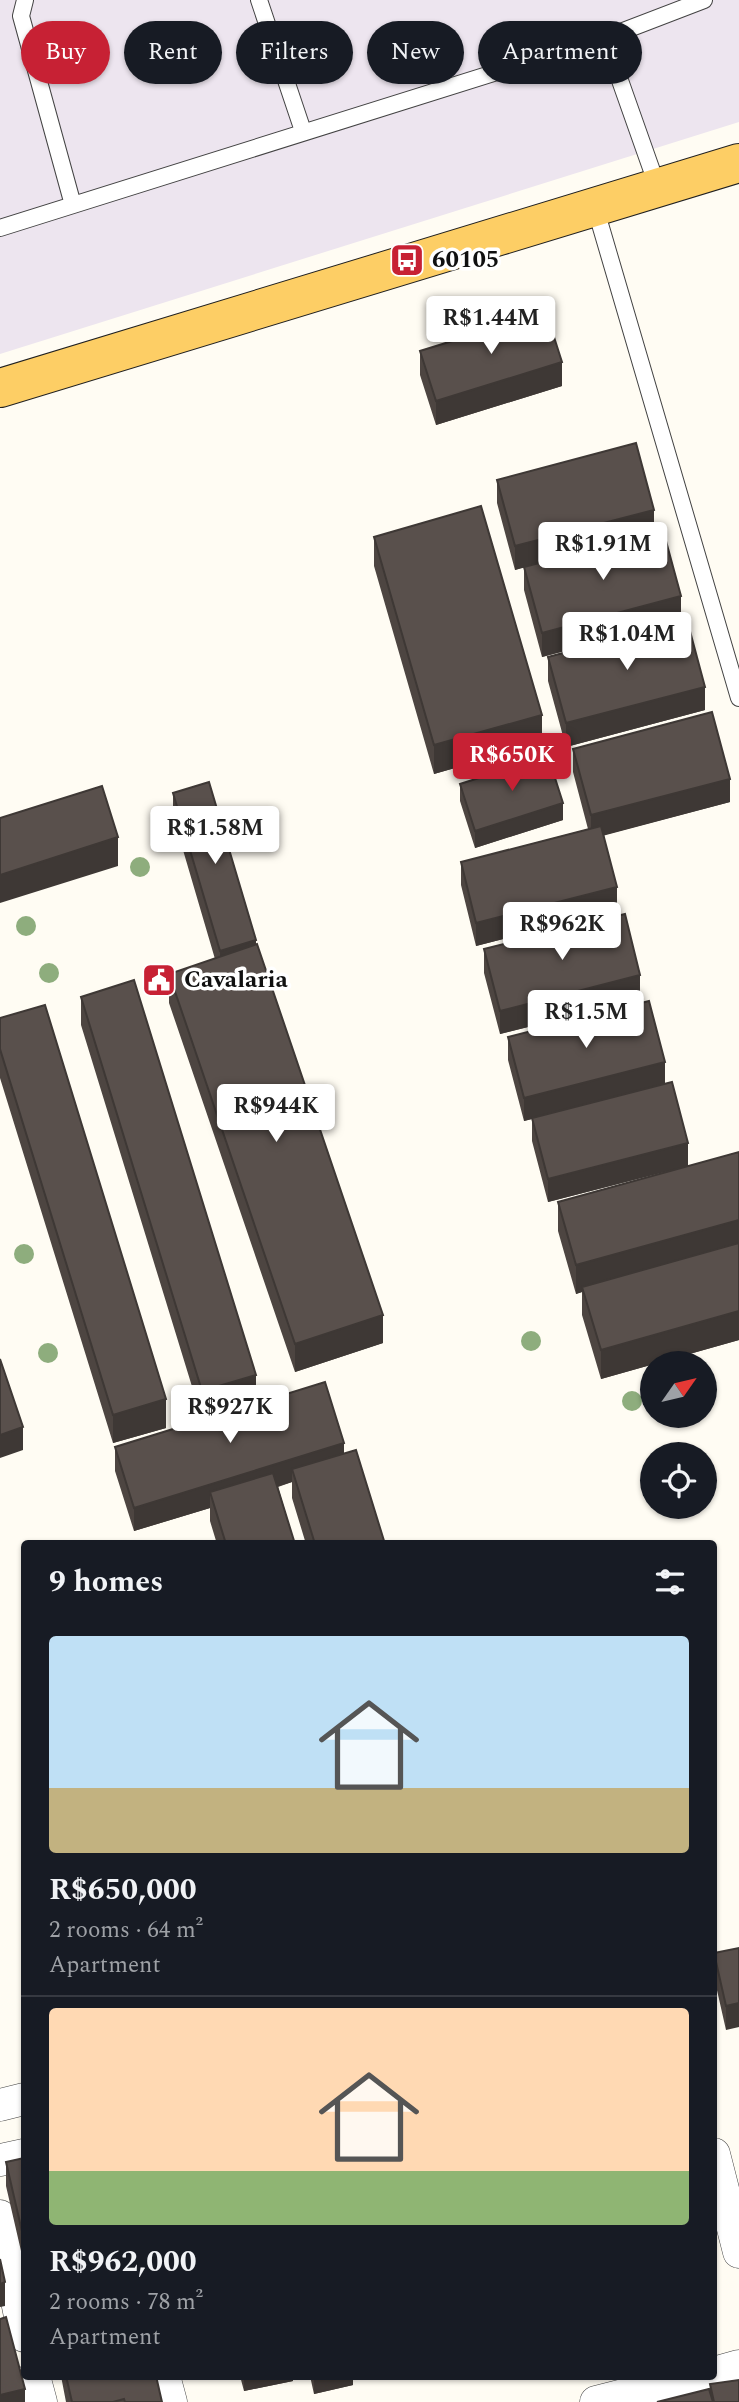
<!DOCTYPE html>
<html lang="en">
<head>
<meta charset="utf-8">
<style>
	:root { --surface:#171b24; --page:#20242c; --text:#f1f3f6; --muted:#9ea1a6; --line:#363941; --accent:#c72134 }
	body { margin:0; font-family:Spectral,serif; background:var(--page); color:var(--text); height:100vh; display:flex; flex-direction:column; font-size:26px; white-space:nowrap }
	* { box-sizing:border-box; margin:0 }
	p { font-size:23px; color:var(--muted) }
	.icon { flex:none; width:38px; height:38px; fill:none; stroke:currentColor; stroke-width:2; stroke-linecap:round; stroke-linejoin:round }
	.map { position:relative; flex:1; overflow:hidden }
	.drawer { position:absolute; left:21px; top:1540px; width:696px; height:840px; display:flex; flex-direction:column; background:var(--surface); border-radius:7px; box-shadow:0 2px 5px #0004 }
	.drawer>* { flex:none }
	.top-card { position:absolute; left:21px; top:21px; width:698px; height:63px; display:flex; gap:14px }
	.needle { width:46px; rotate:56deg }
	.buttons { position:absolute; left:640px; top:1351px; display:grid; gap:14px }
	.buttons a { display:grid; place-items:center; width:77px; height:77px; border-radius:50%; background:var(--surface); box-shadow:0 2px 5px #0004; font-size:35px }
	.price { position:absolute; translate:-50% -60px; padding:0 16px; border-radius:7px; background:#fff; color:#222; font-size:23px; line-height:46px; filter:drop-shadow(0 2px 4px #0008) }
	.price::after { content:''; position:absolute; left:50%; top:42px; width:21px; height:16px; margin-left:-10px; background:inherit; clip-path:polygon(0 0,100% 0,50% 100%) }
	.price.current { background:var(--accent); color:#fff }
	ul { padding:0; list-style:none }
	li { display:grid; align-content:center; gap:14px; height:371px; padding:0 28px }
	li+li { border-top:2px solid var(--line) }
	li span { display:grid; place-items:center; height:217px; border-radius:7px; color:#555 }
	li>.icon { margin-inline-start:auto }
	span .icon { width:126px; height:126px; fill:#fffc; stroke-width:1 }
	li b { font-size:30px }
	h2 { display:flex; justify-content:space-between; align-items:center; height:84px; padding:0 28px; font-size:30px }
	.tag { padding:0 24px; border-radius:32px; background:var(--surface); box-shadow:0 2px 5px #0004; font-size:24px; line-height:63px }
	.tag.current { background:var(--accent); color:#fff }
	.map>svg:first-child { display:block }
	.industrial { fill:#ede5ef }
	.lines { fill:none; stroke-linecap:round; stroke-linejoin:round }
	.service-casing { stroke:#434343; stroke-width:18 }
	.minor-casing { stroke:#434343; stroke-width:33 }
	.primary-casing { stroke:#212121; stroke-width:40 }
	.service { stroke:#fff; stroke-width:16 }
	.minor { stroke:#fff; stroke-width:32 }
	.primary { stroke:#fdce65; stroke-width:38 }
	.tree { fill:#8ead7d }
	.wall { fill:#4d4541 }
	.shaded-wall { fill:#3e3835 }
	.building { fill:#59504c; stroke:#3e3835; stroke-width:2 }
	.labels { text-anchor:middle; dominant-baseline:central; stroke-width:7; stroke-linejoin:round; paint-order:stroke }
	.poi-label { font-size:24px; font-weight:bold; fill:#101010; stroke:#fff; text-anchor:start }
</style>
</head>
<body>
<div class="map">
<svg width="739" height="2402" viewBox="0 0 739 2402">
	<rect width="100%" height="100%" fill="#fffcf3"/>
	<path class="industrial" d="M0 0H739V122L0 354Z"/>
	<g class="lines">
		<g class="service-casing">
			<path id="service" d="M25 0 21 16 73 205
				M259 0 303 131
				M658 188 605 38 704 0
				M595 207 739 698
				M0 228 605 38"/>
		</g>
		<g class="minor-casing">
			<path id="minor" d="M0 2105 24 2099
				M714 2154 739 2252
				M0 2160 24 2155
				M0 2216 24 2336
				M714 2373 739 2366
				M34 2376 41 2402
				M164 2376 171 2402
				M596 2402 698 2376"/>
		</g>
		<g class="primary-casing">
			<path id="primary" d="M0 388 739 163"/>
		</g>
		<use href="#service" class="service"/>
		<use href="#minor" class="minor"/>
		<use href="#primary" class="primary"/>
	</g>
	<g class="tree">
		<circle cx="140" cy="867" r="10"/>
		<circle cx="26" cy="926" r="10"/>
		<circle cx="49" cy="973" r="10"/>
		<circle cx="24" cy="1254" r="10"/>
		<circle cx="531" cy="1341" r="10"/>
		<circle cx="48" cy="1353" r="10"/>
		<circle cx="632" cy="1401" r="10"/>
	</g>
	<path class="wall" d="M420 351 562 386 436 425 420 375Z
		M497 480 654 532 681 620 542 657 524 590V567L515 570 497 503Z
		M374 537 542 743 434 774 374 566Z
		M548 657 705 710 566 747 548 681Z
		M573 749 730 802 604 835 617 910 476 946 461 885V862L588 829 573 772Z
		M460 784 563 820 475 848 460 801Z
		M173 793 256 945 383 1343 295 1372 169 1003V974L215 959 173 816Z
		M484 949 640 999 500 1034 484 973Z
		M81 997 256 1375 202 1419 81 1025Z
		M0 1018 166 1428 113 1443 0 1078Z
		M508 1037 665 1084 688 1166 739 1152V1340L601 1379 582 1315V1292L576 1294 558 1231V1202L672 1170 548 1202 532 1141V1119L524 1121 508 1060Z
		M115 1447 344 1453 385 1544H306L292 1498V1482L278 1487 295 1544H217L210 1521V1508L134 1531 115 1471Z
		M739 1948 726 2030 714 1977V1953Z
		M24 2158V2264L6 2186V2162Z
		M61 2376H156L162 2402H66Z
		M240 2376H293V2381L244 2391Z
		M310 2376H353V2385L314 2394Z"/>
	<path class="shaded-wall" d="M562 362V386L436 425V401Z
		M654 510V533L515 570V546Z
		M681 596V620L542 657V633Z
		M705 687V710L566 747V723Z
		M542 715V743L434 774V745Z
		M730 779V802L591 839V815Z
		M563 803V820L475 848V831Z
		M118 837V866L0 903V875Z
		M617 887V910L476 946V923Z
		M256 940V964L220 974V951Z
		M640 975V999L500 1034V1011Z
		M665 1062V1085L524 1121V1098Z
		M688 1143V1166L548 1202V1179Z
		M739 1220V1248L582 1287V1292L576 1294V1265Z
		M739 1311V1340L601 1379V1350Z
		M383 1315V1343L295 1372V1344Z
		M256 1375V1403L202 1419V1391Z
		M166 1399V1428L113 1443V1415Z
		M23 1427V1450L0 1458V1435Z
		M344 1443V1466L292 1469V1482L214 1506 210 1492V1508L134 1531V1508Z
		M739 2003V2027L726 2030V2006Z
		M5 2282V2306L0 2307V2284Z
		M244 2376H293V2381L244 2391Z
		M318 2376H353V2385L314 2394V2377Z
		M25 2389V2402H0V2395Z"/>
	<path class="building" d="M546 312 562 362 436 401 420 351Z
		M636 443 654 510 515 546 497 480Z
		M481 506 542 715 434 745 374 537Z
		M663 530 681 596 542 633 524 567Z
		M687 620 705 687 566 723 548 657Z
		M712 712 730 779 591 815 573 749Z
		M548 756 563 803 475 831 460 784Z
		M209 782 256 940 220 951 173 793Z
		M102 786 118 837 0 875V818Z
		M601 826 617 887 476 923 461 862Z
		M625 914 640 975 500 1011 484 949Z
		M257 944 383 1315 295 1344 169 974Z
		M134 980 256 1375 202 1391 81 997Z
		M649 1001 665 1062 524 1098 508 1037Z
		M45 1005 166 1399 113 1415 0 1049V1018Z
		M672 1082 688 1143 548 1179 532 1118Z
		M739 1152V1220L576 1265 558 1202Z
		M739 1243V1311L601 1350 582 1287Z
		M0 1359 23 1427 0 1435Z
		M325 1382 344 1443 134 1508 115 1447Z
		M356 1450 385 1544H315L292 1469Z
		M273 1473 295 1544H226L210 1492Z
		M739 1948V2003L726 2006 714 1953Z
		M24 2158V2240L6 2162Z
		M0 2259 5 2282 0 2284Z
		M6 2317 25 2389 0 2395V2319Z
		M66 2376H156L162 2402H125L124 2399 113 2402H72Z
		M739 2380V2402H714L710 2384Z
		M709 2389 713 2402H657Z"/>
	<defs>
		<g id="bus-square" transform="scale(1.75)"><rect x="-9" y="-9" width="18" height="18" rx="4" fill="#c72134" stroke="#fff"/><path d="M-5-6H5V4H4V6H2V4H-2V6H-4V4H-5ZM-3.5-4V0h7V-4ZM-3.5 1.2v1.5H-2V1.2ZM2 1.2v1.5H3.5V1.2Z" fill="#fff"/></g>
		<g id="civic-square" transform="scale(1.75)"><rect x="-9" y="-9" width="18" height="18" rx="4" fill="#c72134" stroke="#fff"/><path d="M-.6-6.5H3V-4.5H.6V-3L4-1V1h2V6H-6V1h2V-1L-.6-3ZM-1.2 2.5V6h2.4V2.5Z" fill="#fff"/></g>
	</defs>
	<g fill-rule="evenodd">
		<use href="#bus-square" x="407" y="260"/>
		<use href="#civic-square" x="159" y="980"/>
	</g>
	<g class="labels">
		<g class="poi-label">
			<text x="432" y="260">60105</text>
			<text x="184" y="980">Cavalaria</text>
		</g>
	</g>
</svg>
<div class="buttons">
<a><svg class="needle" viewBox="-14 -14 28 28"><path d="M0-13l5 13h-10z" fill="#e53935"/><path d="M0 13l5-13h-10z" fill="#9ea1a6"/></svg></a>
<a><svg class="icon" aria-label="locate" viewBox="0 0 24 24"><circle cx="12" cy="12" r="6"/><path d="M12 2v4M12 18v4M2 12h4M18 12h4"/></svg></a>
</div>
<b class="price" style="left:491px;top:356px">R$1.44M</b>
<b class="price" style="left:603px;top:582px">R$1.91M</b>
<b class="price" style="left:627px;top:672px">R$1.04M</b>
<b class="price current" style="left:512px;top:793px">R$650K</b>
<b class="price" style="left:215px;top:866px">R$1.58M</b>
<b class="price" style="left:562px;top:962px">R$962K</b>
<b class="price" style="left:586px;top:1050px">R$1.5M</b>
<b class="price" style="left:276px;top:1144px">R$944K</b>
<b class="price" style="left:230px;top:1445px">R$927K</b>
<div class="top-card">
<a class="tag current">Buy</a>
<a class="tag">Rent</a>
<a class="tag">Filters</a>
<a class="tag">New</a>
<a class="tag">Apartment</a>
</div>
<section class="drawer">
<h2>9 homes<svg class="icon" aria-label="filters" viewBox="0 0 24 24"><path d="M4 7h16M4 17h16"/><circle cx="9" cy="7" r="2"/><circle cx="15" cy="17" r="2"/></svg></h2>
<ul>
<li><span style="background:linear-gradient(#bfe0f5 70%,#c2b280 0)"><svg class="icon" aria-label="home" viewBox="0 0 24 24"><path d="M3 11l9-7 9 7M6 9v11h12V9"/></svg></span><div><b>R$650,000</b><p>2 rooms · 64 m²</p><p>Apartment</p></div></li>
<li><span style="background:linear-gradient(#ffd9b3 75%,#8fb573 0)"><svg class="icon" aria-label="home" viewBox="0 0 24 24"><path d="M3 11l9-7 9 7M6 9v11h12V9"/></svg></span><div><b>R$962,000</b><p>2 rooms · 78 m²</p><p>Apartment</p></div></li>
</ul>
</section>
</div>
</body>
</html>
